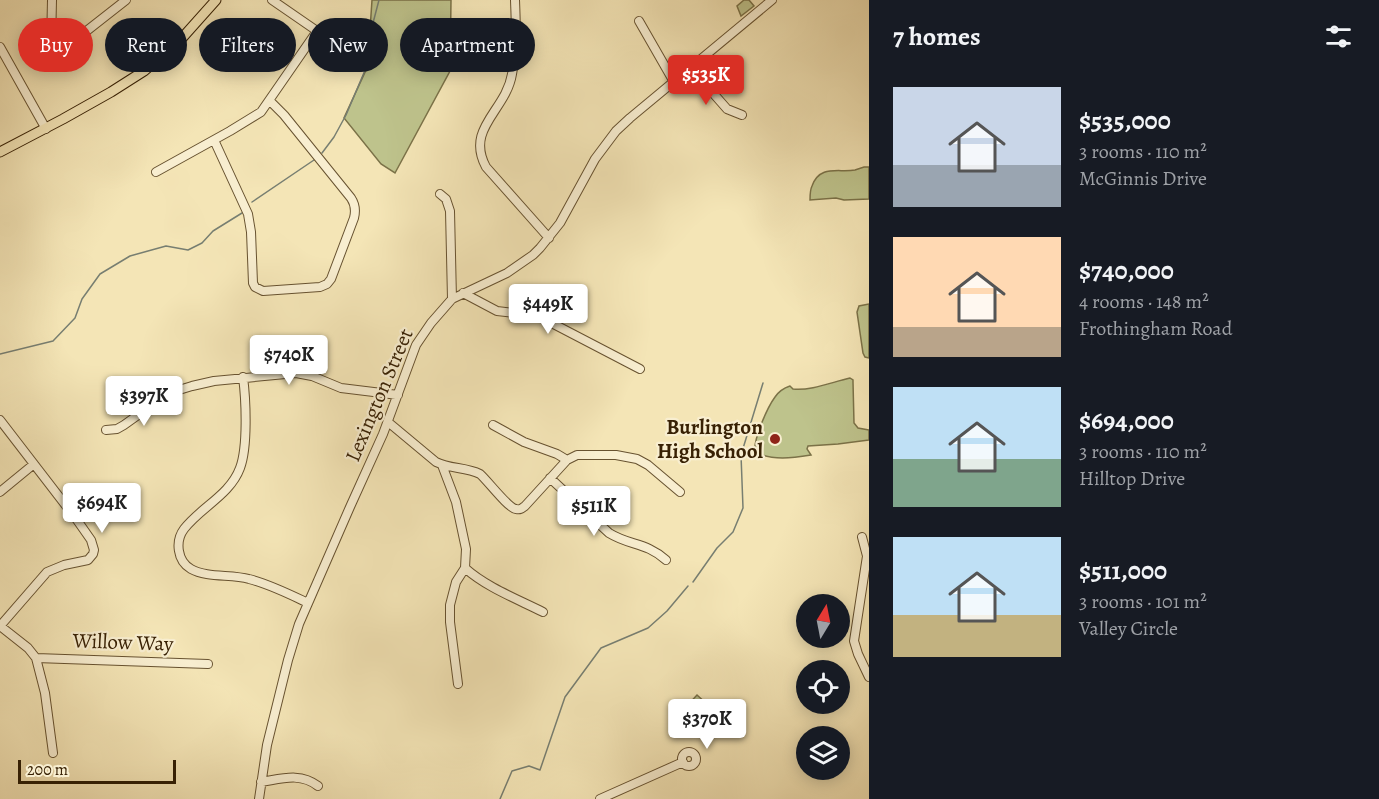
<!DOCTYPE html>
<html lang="en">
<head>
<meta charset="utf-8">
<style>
	:root { --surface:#171b24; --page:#20242c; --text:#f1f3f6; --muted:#9ea1a6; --accent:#d93025 }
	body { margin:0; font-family:Alegreya,serif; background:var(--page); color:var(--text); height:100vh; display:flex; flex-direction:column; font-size:22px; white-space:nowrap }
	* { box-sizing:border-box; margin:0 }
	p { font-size:20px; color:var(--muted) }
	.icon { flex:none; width:33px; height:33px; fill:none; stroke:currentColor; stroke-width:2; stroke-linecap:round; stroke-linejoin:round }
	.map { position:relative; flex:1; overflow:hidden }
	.side { display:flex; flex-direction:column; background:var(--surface); width:510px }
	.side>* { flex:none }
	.guide { position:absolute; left:18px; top:18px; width:570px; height:54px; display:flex; gap:12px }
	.needle { width:39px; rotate:10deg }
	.buttons { position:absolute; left:796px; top:594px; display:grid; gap:12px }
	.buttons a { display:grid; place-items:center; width:54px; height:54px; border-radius:50%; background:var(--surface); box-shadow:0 3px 15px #0003; font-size:30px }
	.scale { position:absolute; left:18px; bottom:15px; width:158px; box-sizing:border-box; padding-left:6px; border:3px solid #382104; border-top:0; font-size:16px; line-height:21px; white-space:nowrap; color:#382104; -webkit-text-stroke:4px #f8eed0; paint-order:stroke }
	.price { position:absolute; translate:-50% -51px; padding:0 14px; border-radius:6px; background:#fff; color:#222; font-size:20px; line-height:39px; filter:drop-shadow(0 2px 3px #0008) }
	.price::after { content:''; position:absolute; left:50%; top:36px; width:18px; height:14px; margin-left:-9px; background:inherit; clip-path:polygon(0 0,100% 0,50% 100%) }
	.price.selected { background:var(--accent); color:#fff }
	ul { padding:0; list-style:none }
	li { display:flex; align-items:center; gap:18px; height:150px; padding:0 24px }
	li span { display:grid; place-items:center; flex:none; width:168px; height:120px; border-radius:0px; color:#555 }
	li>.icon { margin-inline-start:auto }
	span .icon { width:72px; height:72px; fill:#fffc; stroke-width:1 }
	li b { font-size:26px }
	h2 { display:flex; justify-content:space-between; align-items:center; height:72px; padding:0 24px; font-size:26px }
	.tag { padding:0 21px; border-radius:27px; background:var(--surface); box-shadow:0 3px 15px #0003; font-size:21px; line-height:54px }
	.tag.selected { background:var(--accent); color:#fff }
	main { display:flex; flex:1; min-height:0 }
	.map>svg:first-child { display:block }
	.green { fill:#bec38c; stroke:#7b7248; stroke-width:1.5 }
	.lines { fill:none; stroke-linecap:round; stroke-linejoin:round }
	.stream { stroke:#777e71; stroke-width:1.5 }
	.minor-casing { stroke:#675230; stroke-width:10 }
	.major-casing { stroke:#382104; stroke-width:11 }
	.minor { stroke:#f8eed0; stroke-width:8 }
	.major { stroke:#f4e5b6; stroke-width:9 }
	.poi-dot { fill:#8f2418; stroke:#f8eed0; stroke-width:2 }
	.labels { text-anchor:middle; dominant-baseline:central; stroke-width:4.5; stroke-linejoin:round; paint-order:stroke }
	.street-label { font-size:21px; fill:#382104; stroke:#f8eed0 }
	.poi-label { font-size:21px; font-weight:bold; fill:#382104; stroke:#f8eed0; text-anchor:end }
</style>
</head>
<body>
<main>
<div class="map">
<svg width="869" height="799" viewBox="0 0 869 799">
	<rect width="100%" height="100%" fill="#f4e5b6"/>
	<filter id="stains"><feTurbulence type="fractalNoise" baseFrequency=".00333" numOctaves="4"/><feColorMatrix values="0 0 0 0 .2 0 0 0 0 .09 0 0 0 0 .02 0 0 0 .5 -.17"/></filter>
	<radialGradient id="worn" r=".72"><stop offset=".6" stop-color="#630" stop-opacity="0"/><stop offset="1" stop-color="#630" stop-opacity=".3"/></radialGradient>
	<path class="green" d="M372 0H451L450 71 395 173 381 164 344 118 366 70 368 60Z
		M744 0H749L754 6 741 16 737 6Z
		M864 167H869V199L844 200 836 198 810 200C810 196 810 190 812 186 820 164 839 173 855 170 858 169 861 168 864 167Z
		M869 304V358L865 357 863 353 857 312 859 306Z
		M850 378 853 380V382L854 423 858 428 869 430V440L838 444 808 446 807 449 811 455C793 458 772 461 755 452 753 440 767 408 775 397 779 391 784 388 790 386L793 389C811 391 832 382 850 378Z
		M697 695 708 705 694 719 684 709Z"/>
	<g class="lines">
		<path class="stream" d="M322 153 334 137 346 115 366 68 368 42 379 0
			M252 202 314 160
			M0 354 53 341 75 318 82 299 100 274 130 256 166 246 188 250 202 243 213 231 242 213
			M693 582 717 548 733 532 743 508 741 455 763 383
			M500 799 512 771 529 766 540 770 565 697 601 648 648 628 667 611 688 586"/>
		<g class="minor-casing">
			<path id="minor" d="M52 0 51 45 53 50 56 52 61 51 126 0
				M272 0 317 31 348 49
				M515 0C516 24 517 50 512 74 506 111 465 128 486 167L549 238
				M639 21 674 82
				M0 47 46 129
				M691 68 727 109 742 115
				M214 140 248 214 251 232 253 283 255 287 263 291 320 287 327 284 331 279 354 218C356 210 355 204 351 198L284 115 270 101
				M156 172 230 131 261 112 317 31
				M440 194 446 199 450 211 452 299
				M463 293 497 311 532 315 542 318 640 369
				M243 377C246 400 248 447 240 468 230 495 201 507 184 529 175 541 177 561 191 569 207 578 231 574 249 579 269 584 289 594 308 603
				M0 420 77 520 91 540 94 550 93 554 88 560 64 565 47 572 0 626
				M388 422 436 462C450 469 466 467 480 474 488 481 508 508 516 509 520 510 521 509 525 506L567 460 577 455H616L637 459 648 465 680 492
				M493 425 524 442 557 454 567 460
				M106 430 117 429 124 425 152 405 179 390 192 386 214 381 296 373 312 376 341 388 398 395
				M442 465 456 502 466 549 465 568 456 582 450 605V622L458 684
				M550 478 609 533C630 546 646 542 666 560
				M0 492 34 464
				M862 537 867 556 854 641 858 654 869 677
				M465 568C486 587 517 599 543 612
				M0 626 28 648 36 658 45 693 53 753
				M36 658 208 664
				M682 759a7 7 0 1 1 14 0a7 7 0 1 1-14 0Z
				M261 782C281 779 300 772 318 786
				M259 799 267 745 288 660 299 624 350 507 383 434 416 345 431 323 452 299 507 273 533 255 540 248 560 223 595 159 616 131 630 118 772 0
				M600 799 683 762"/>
		</g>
		<g class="major-casing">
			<path id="major" d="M0 152 63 119 111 92 144 71 183 37 216 0"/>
		</g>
		<use href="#minor" class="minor"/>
		<use href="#major" class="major"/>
	</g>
	<circle class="poi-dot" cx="775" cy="439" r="6"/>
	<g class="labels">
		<g class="street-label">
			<text transform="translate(379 395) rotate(-67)">Lexington Street</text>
			<text transform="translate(123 642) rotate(2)">Willow Way</text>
		</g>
		<g class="poi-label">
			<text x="763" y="427">Burlington<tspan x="763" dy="24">High School</tspan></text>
		</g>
	</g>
	<rect width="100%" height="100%" filter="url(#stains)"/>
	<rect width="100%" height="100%" fill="url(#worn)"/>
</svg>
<div class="buttons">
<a><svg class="needle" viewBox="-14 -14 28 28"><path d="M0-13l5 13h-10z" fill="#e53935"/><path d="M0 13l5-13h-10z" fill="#9ea1a6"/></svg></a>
<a><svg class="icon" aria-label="locate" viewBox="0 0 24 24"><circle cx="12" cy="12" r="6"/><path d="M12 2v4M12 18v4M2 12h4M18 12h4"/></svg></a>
<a><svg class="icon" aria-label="layers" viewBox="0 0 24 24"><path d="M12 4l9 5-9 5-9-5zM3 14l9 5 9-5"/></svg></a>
</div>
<div class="scale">200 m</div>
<b class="price selected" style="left:706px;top:106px">$535K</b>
<b class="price" style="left:548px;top:335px">$449K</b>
<b class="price" style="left:289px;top:386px">$740K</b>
<b class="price" style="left:144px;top:427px">$397K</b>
<b class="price" style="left:102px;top:534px">$694K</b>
<b class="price" style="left:594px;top:537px">$511K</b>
<b class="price" style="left:707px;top:750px">$370K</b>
<div class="guide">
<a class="tag selected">Buy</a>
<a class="tag">Rent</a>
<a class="tag">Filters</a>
<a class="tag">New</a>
<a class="tag">Apartment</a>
</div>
</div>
<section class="side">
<h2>7 homes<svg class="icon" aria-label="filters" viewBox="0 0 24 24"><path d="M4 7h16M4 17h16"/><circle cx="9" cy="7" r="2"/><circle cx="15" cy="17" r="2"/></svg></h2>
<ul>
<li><span style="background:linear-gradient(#c9d6e8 65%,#9aa5b1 0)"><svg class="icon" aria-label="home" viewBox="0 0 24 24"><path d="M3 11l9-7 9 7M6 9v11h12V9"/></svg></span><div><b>$535,000</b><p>3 rooms · 110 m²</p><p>McGinnis Drive</p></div></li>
<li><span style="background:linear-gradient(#ffd9b3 75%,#b9a48a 0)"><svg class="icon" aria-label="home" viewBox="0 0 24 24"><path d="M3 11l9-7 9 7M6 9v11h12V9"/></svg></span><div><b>$740,000</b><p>4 rooms · 148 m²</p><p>Frothingham Road</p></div></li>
<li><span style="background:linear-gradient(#bfe0f5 60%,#7fa58c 0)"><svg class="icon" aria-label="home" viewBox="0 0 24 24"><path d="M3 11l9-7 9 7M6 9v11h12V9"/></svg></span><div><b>$694,000</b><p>3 rooms · 110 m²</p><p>Hilltop Drive</p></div></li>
<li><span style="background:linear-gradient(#bfe0f5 65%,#c2b280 0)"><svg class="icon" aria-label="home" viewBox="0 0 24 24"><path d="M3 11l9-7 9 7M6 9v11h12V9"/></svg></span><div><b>$511,000</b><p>3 rooms · 101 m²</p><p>Valley Circle</p></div></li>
</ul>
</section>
</main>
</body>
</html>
